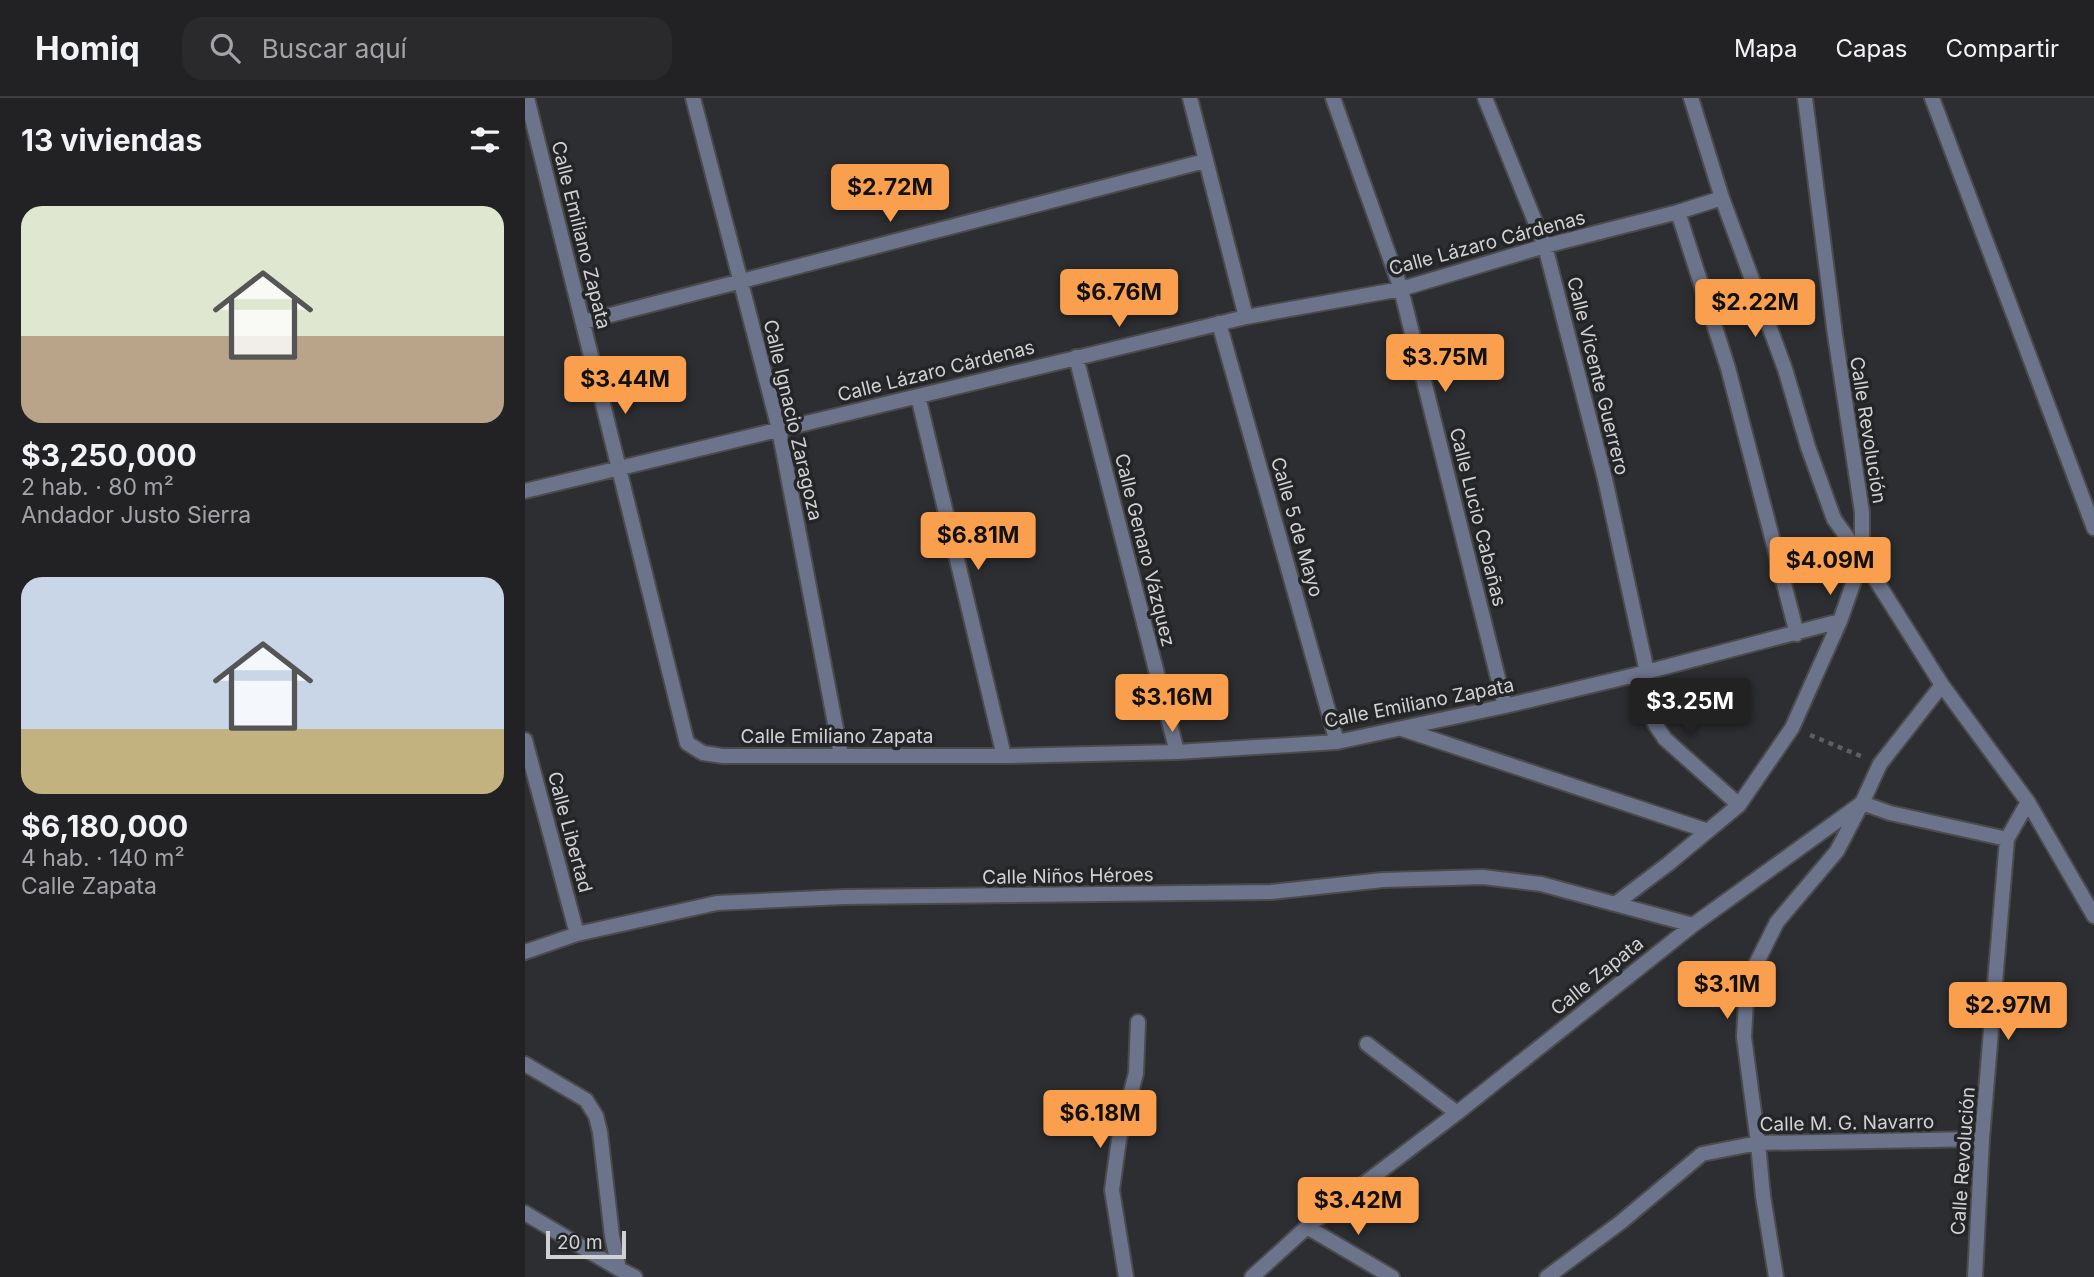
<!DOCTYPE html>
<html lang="es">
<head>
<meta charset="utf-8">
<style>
	:root { --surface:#222225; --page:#2a2a2d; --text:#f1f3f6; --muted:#a2a4a7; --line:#3f3f42; --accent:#f99f4d }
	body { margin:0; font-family:Inter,sans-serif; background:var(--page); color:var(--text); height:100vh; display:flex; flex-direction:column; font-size:26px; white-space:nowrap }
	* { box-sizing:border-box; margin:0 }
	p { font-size:23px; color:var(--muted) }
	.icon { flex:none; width:38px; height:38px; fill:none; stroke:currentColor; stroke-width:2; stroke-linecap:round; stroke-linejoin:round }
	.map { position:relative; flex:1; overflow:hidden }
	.sheet { display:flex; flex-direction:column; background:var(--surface); width:525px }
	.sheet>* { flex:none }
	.scale { position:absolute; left:21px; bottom:18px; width:80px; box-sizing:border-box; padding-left:7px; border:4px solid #d1d1d3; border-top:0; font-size:19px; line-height:24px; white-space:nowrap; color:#d1d1d3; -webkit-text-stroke:5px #242527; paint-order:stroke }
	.price { position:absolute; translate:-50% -60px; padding:0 16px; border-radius:7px; background:var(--accent); color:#111; font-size:23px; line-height:46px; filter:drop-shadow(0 2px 4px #0008) }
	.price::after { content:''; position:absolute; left:50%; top:42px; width:21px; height:16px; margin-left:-10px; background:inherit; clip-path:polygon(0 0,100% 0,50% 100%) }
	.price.on { background:#222; color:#fff }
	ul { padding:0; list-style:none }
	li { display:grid; align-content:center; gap:14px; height:371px; padding:0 21px }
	li span { display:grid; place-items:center; height:217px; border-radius:21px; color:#555 }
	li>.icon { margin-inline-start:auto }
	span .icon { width:126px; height:126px; fill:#fffc; stroke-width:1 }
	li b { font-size:30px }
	h2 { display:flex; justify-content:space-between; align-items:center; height:84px; padding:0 21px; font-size:30px }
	header { display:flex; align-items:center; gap:42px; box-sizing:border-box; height:98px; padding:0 35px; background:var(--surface); border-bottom:2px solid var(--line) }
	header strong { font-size:33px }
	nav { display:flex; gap:38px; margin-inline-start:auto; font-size:24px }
	.search { width:490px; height:63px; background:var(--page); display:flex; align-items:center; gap:18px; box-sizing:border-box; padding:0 24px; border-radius:21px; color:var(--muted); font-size:26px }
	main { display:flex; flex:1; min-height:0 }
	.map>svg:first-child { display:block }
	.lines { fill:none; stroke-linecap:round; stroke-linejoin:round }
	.street-casing { stroke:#4b4b4e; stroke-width:18 }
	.path { stroke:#5e5f62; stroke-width:4.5; stroke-dasharray:5 5; stroke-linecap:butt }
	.street { stroke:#6c748b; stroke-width:14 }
	.labels { text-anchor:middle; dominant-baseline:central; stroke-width:7; stroke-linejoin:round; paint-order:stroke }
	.street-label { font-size:19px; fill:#d1d1d3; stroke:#242527 }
</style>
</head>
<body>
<header>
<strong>Homiq</strong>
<div class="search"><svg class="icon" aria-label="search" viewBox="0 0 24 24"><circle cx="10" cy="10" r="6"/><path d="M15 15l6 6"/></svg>Buscar aquí</div>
<nav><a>Mapa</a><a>Capas</a><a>Compartir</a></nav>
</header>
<main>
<section class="sheet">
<h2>13 viviendas<svg class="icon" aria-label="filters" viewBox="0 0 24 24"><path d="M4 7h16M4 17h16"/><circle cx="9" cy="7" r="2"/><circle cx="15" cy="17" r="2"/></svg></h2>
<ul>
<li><span style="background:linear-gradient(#dfe7d0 60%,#b9a48a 0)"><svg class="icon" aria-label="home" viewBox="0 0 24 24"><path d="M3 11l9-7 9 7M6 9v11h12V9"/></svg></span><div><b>$3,250,000</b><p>2 hab. · 80 m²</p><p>Andador Justo Sierra</p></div></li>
<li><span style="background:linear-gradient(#c9d6e8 70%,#c2b280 0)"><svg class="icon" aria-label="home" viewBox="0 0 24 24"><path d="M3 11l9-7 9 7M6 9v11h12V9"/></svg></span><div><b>$6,180,000</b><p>4 hab. · 140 m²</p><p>Calle Zapata</p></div></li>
</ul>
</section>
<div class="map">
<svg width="1569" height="1179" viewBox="0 0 1569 1179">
	<rect width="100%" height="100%" fill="#2d2e31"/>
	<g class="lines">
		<g class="street-casing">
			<path id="street" d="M2 0 162 645 178 655 198 658H479L652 654 812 644 980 608 1110 577 1315 523 1337 460 1309 421 1283 349 1260 271 1197 100 1166 0
				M168 0 254 331 316 657
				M665 0 721 219
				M808 0 876 191 980 608
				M960 0 1020 148 1080 381 1122 574
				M1280 0 1310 237 1337 414V460L1417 587 1503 704 1569 818
				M1407 0 1569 430
				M1153 114 1203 270 1272 536
				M58 224 680 63
				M694 225 812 644
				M551 259 652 654
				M393 298 479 658
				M0 393 721 219 876 191 1020 148 1153 114 1197 100
				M1110 577 1130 626 1140 641 1214 707
				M877 631 1183 733
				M0 642 52 836
				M1090 806 1143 766 1214 707 1267 630 1315 523
				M0 854 52 836 192 805 318 799 746 794 858 782 958 779 1016 786 1168 827
				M842 946 932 1015
				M0 966 61 1002 71 1018 75 1034 87 1138 94 1171 110 1179
				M0 1115 94 1171
				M782 1129 867 1179
				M601 1179 587 1092 594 1041 611 975 613 924
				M727 1179 782 1129 932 1015 1168 827 1337 705 1355 666 1417 587
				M1022 1179 1096 1124 1177 1056 1233 1045 1457 1041
				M1251 1179 1238 1098 1233 1045 1219 939 1222 884 1252 824 1312 753 1337 705 1365 715 1482 741
				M1450 1179 1457 1041 1482 741 1503 704"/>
		</g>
		<path class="path" d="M1285 637 1338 659"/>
		<use href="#street" class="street"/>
	</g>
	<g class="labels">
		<g class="street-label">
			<text transform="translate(56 137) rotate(76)">Calle Emiliano Zapata</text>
			<text transform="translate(962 145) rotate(-15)">Calle Lázaro Cárdenas</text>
			<text transform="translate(411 273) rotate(-14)">Calle Lázaro Cárdenas</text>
			<text transform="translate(1073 278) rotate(76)">Calle Vicente Guerrero</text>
			<text transform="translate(268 322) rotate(77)">Calle Ignacio Zaragoza</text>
			<text transform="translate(1343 332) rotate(81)">Calle Revolución</text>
			<text transform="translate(953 419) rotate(76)">Calle Lucio Cabañas</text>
			<text transform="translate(772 429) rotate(74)">Calle 5 de Mayo</text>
			<text transform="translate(620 452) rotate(76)">Calle Genaro Vázquez</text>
			<text transform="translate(894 605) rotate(-11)">Calle Emiliano Zapata</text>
			<text x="312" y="638">Calle Emiliano Zapata</text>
			<text transform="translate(45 734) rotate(75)">Calle Libertad</text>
			<text transform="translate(543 778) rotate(-1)">Calle Niños Héroes</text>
			<text transform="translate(1072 878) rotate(-39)">Calle Zapata</text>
			<text transform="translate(1322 1025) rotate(-1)">Calle M. G. Navarro</text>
			<text transform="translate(1438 1063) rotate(-86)">Calle Revolución</text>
		</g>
	</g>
</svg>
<div class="scale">20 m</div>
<b class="price" style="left:365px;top:126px">$2.72M</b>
<b class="price" style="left:594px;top:231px">$6.76M</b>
<b class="price" style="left:1230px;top:241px">$2.22M</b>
<b class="price" style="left:920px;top:296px">$3.75M</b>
<b class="price" style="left:100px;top:318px">$3.44M</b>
<b class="price" style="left:453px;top:474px">$6.81M</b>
<b class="price" style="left:1305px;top:499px">$4.09M</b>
<b class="price" style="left:647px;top:636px">$3.16M</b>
<b class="price on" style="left:1165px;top:640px">$3.25M</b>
<b class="price" style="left:1202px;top:923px">$3.1M</b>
<b class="price" style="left:1483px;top:944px">$2.97M</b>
<b class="price" style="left:575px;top:1052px">$6.18M</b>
<b class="price" style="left:833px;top:1139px">$3.42M</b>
</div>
</main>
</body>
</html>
